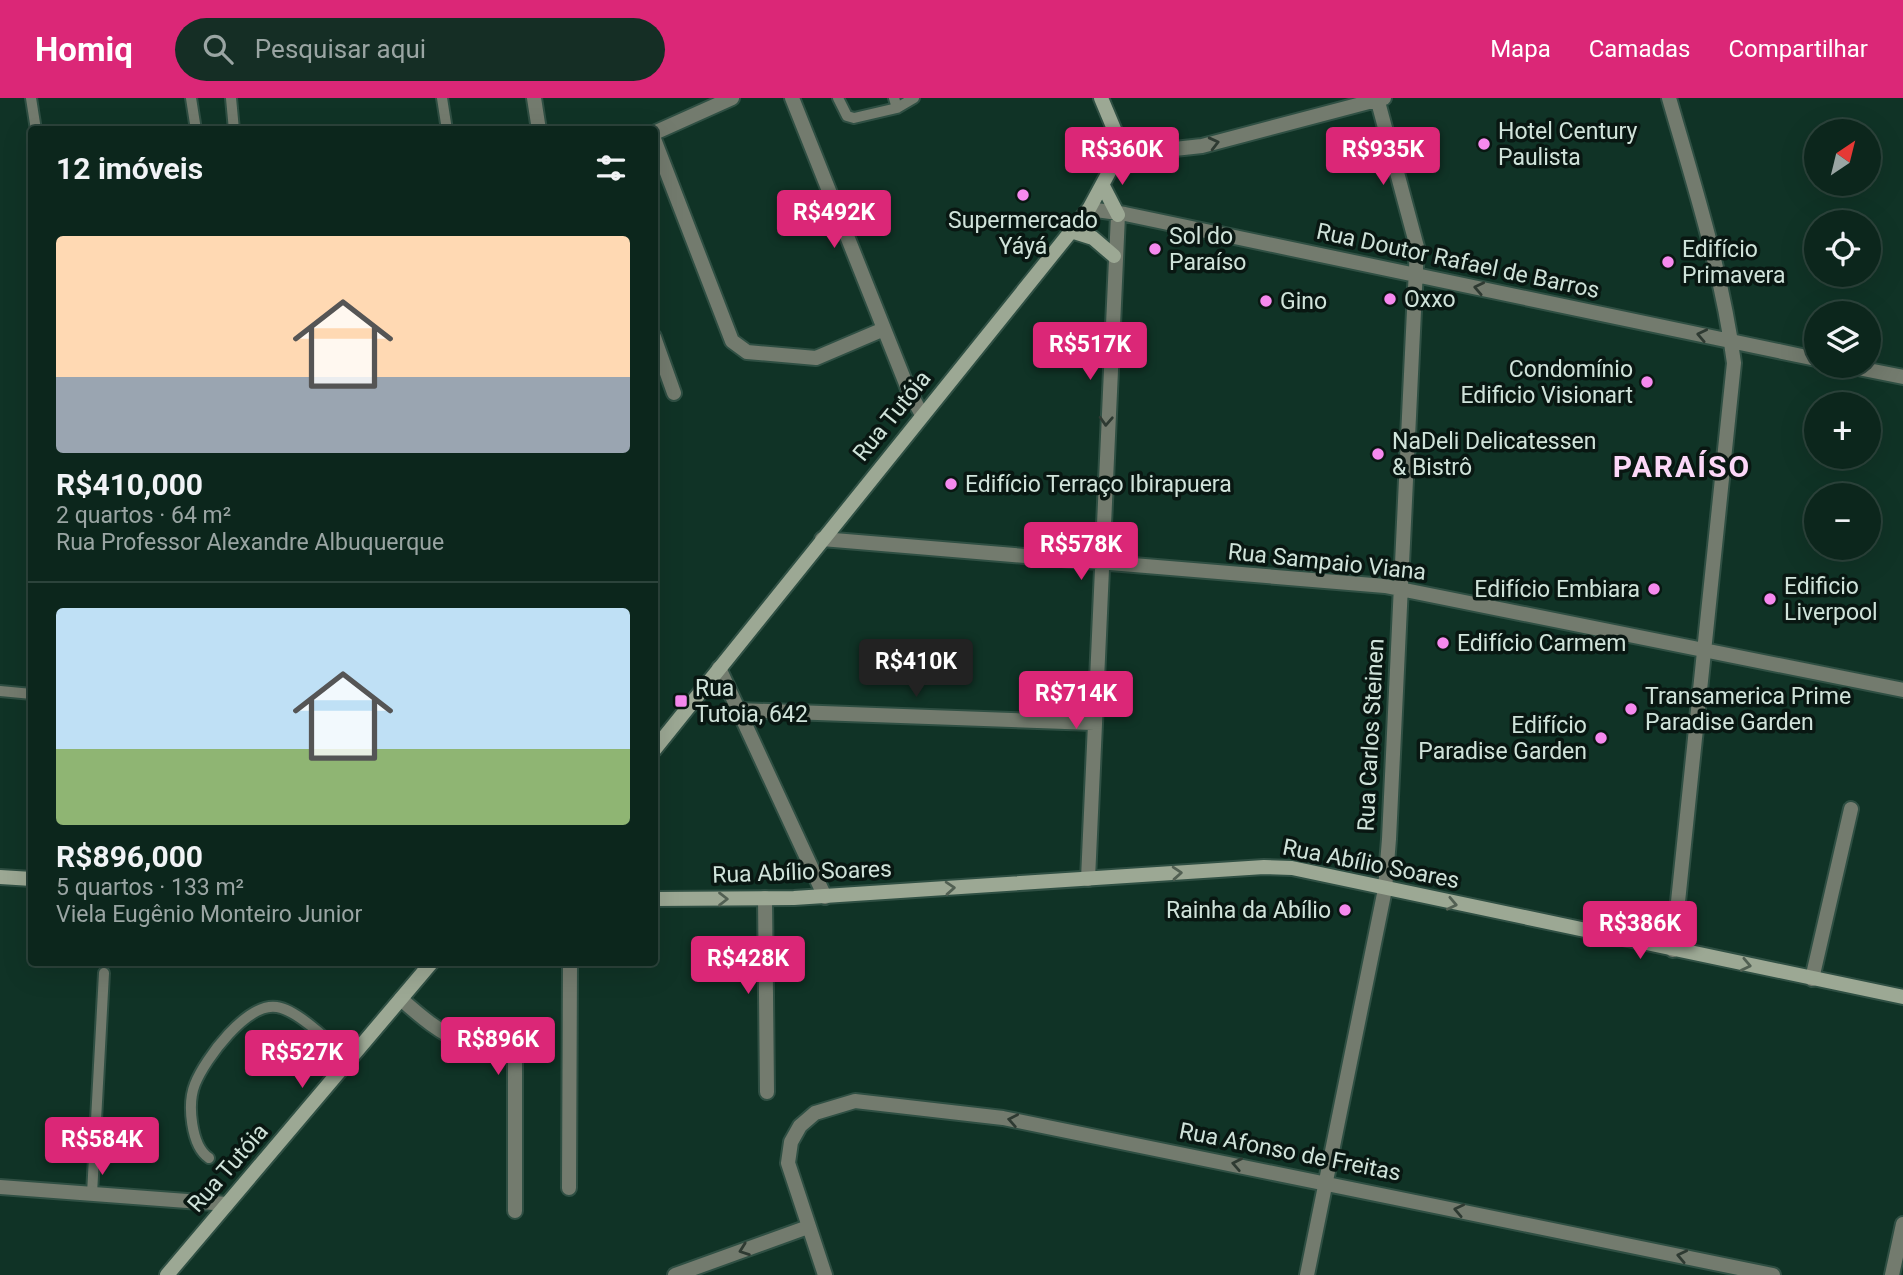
<!DOCTYPE html>
<html lang="pt">
<head>
<meta charset="utf-8">
<style>
	:root { --surface:#0c261c; --page:#152e25; --text:#f1f3f6; --muted:#9aa5a3; --line:#2c433b; --accent:#db2777 }
	body { margin:0; font-family:Roboto,sans-serif; background:var(--page); color:var(--text); height:100vh; display:flex; flex-direction:column; font-size:26px; white-space:nowrap }
	* { box-sizing:border-box; margin:0 }
	p { font-size:23px; color:var(--muted) }
	.icon { flex:none; width:38px; height:38px; fill:none; stroke:currentColor; stroke-width:2; stroke-linecap:round; stroke-linejoin:round }
	.map { position:relative; flex:1; overflow:hidden }
	.details { position:absolute; left:28px; top:28px; width:630px; height:840px; display:flex; flex-direction:column; background:var(--surface); border-radius:7px; box-shadow:0 7px 28px #0002,0 0 0 2px var(--line) }
	.details>* { flex:none }
	.needle { width:46px; rotate:35deg }
	.fabs { position:absolute; left:1804px; top:21px; display:grid; gap:14px }
	.fabs a { display:grid; place-items:center; width:77px; height:77px; border-radius:50%; background:var(--surface); box-shadow:0 7px 28px #0002,0 0 0 2px var(--line); font-size:35px }
	.price { position:absolute; translate:-50% -60px; padding:0 16px; border-radius:7px; background:var(--accent); color:#fff; font-size:23px; line-height:46px; filter:drop-shadow(0 2px 4px #0008) }
	.price::after { content:''; position:absolute; left:50%; top:42px; width:21px; height:16px; margin-left:-10px; background:inherit; clip-path:polygon(0 0,100% 0,50% 100%) }
	.price.current { background:#222; color:#fff }
	ul { padding:0; list-style:none }
	li { display:grid; align-content:center; gap:14px; height:371px; padding:0 28px }
	li+li { border-top:2px solid var(--line) }
	li span { display:grid; place-items:center; height:217px; border-radius:7px; color:#555 }
	li>.icon { margin-inline-start:auto }
	span .icon { width:126px; height:126px; fill:#fffc; stroke-width:1 }
	li b { font-size:30px }
	h2 { display:flex; justify-content:space-between; align-items:center; height:84px; padding:0 28px; font-size:30px }
	header { display:flex; align-items:center; gap:42px; box-sizing:border-box; height:98px; padding:0 35px; background:var(--accent); color:#fff }
	header strong { font-size:33px }
	nav { display:flex; gap:38px; margin-inline-start:auto; font-size:24px }
	.search { width:490px; height:63px; background:var(--page); display:flex; align-items:center; gap:18px; box-sizing:border-box; padding:0 24px; border-radius:38px; color:var(--muted); font-size:26px }
	.map>svg:first-child { display:block }
	.lines { fill:none; stroke-linecap:round; stroke-linejoin:round }
	.lane-casing { stroke:#2f4f43; stroke-width:14 }
	.street-casing { stroke:#2f4f43; stroke-width:18 }
	.secondary-casing { stroke:#2f4f43; stroke-width:18 }
	.lane { stroke:#737b6e; stroke-width:10 }
	.street { stroke:#737b6e; stroke-width:14 }
	.secondary { stroke:#9ca894; stroke-width:14 }
	.oneway { stroke:#2e3a32 }
	.oneway2 { stroke:#526053 }
	.poi-dot { fill:#f689ee; stroke:#091712; stroke-width:2.5 }
	.labels { text-anchor:middle; dominant-baseline:central; stroke-width:7; stroke-linejoin:round; paint-order:stroke }
	.poi-label { font-size:23px; fill:#d0e3da; stroke:#091712; text-anchor:start }
	.street-label { font-size:23px; fill:#d0e3da; stroke:#091712 }
	.district-label { font-size:30px; font-weight:bold; letter-spacing:2px; fill:#fcd7f8; stroke:#091712 }
</style>
</head>
<body>
<header>
<strong>Homiq</strong>
<div class="search"><svg class="icon" aria-label="search" viewBox="0 0 24 24"><circle cx="10" cy="10" r="6"/><path d="M15 15l6 6"/></svg>Pesquisar aqui</div>
<nav><a>Mapa</a><a>Camadas</a><a>Compartilhar</a></nav>
</header>
<div class="map">
<svg width="1903" height="1177" viewBox="0 0 1903 1177">
	<rect width="100%" height="100%" fill="#103326"/>
	<g class="lines">
		<g class="lane-casing">
			<path id="lane" d="M31 0 36 32
				M191 0 196 32
				M231 0 234 32
				M442 0 447 32
				M838 0 847 18 854 20 897 10 894 0
				M897 10 914 0
				M0 593 32 596
				M209 1060C191 1048 187 1006 195 986 205 961 247 904 277 909 298 912 333 947 349 962
				M92 1096 104 875"/>
		</g>
		<g class="street-casing">
			<path id="street" d="M534 0 539 32
				M792 0 908 291 922 317
				M1669 0C1694 87 1722 174 1734 265L1673 852
				M654 35 732 0
				M654 41 732 243 747 254 816 260 884 231
				M1122 50 1156 53 1202 48 1384 0
				M1089 111 1125 116 1816 261
				M654 239 674 295
				M1848 268 1903 279
				M822 441 1385 488 1903 592
				M719 570 825 799
				M738 612 1094 625
				M1088 781 1118 117
				M765 800 767 994
				M1812 881 1851 711
				M401 901C420 918 441 936 465 945 483 952 503 944 515 962V1113
				M0 1089 227 1106
				M569 1090 570 864
				M675 1177 808 1129
				M825 1177 788 1065 791 1044 800 1028 815 1015 855 1003 1003 1020 1773 1177
				M1307 1177 1385 791 1389 741 1417 149 1377 0
				M1892 1177 1903 1126"/>
		</g>
		<g class="secondary-casing">
			<path id="secondary" d="M1103 88 1118 117
				M1071 133 1093 140 1114 158
				M654 652 1089 111 1122 50 1101 0
				M0 779 32 781
				M654 801 794 800 1264 769 1292 770 1903 899
				M167 1177 432 864"/>
		</g>
		<use href="#lane" class="lane"/>
		<use href="#street" class="street"/>
		<use href="#secondary" class="secondary"/>
	</g>
	<defs><path id="oneway-chevron" d="M-2-3.5L2.5 0L-2 3.5" fill="none" stroke-width="1.6" stroke-linecap="round" stroke-linejoin="round" transform="scale(1.75)"/></defs>
	<g class="oneway">
		<use href="#oneway-chevron" transform="translate(1214 45) rotate(-14)"/>
		<use href="#oneway-chevron" transform="translate(1479 190) rotate(-168)"/>
		<use href="#oneway-chevron" transform="translate(1702 237) rotate(-168)"/>
		<use href="#oneway-chevron" transform="translate(1106 323) rotate(93)"/>
		<use href="#oneway-chevron" transform="translate(1013 1022) rotate(-169)"/>
		<use href="#oneway-chevron" transform="translate(1237 1066) rotate(-169)"/>
		<use href="#oneway-chevron" transform="translate(1459 1112) rotate(-168)"/>
		<use href="#oneway-chevron" transform="translate(744 1152) rotate(160)"/>
		<use href="#oneway-chevron" transform="translate(1682 1158) rotate(-168)"/>
	</g>
	<g class="oneway2">
		<use href="#oneway-chevron" transform="translate(1177 775) rotate(-4)"/>
		<use href="#oneway-chevron" transform="translate(950 790) rotate(-4)"/>
		<use href="#oneway-chevron" transform="translate(723 801)"/>
		<use href="#oneway-chevron" transform="translate(1452 806) rotate(12)"/>
		<use href="#oneway-chevron" transform="translate(1746 867) rotate(12)"/>
	</g>
	<g class="poi-dot">
		<circle cx="1484" cy="46" r="7"/>
		<circle cx="1023" cy="97" r="7"/>
		<circle cx="1155" cy="151" r="7"/>
		<circle cx="1668" cy="164" r="7"/>
		<circle cx="1390" cy="201" r="7"/>
		<circle cx="1266" cy="203" r="7"/>
		<circle cx="1647" cy="284" r="7"/>
		<circle cx="1378" cy="356" r="7"/>
		<circle cx="951" cy="386" r="7"/>
		<circle cx="1654" cy="491" r="7"/>
		<circle cx="1770" cy="501" r="7"/>
		<circle cx="1443" cy="545" r="7"/>
		<rect x="674" y="596" width="14" height="14" rx="3.5"/>
		<circle cx="1631" cy="611" r="7"/>
		<circle cx="1601" cy="640" r="7"/>
		<circle cx="1345" cy="812" r="7"/>
	</g>
	<g class="labels">
		<g class="poi-label">
			<text x="1498" y="33">Hotel Century<tspan x="1498" dy="26">Paulista</tspan></text>
			<text x="1023" y="122" text-anchor="middle">Supermercado<tspan x="1023" dy="26">Yáyá</tspan></text>
			<text x="1169" y="138">Sol do<tspan x="1169" dy="26">Paraíso</tspan></text>
			<text x="1682" y="151">Edifício<tspan x="1682" dy="26">Primavera</tspan></text>
			<text x="1404" y="201">Oxxo</text>
			<text x="1280" y="203">Gino</text>
			<text x="1633" y="271" text-anchor="end">Condomínio<tspan x="1633" dy="26">Edificio Visionart</tspan></text>
			<text x="1392" y="343">NaDeli Delicatessen<tspan x="1392" dy="26">&amp; Bistrô</tspan></text>
			<text x="965" y="386">Edifício Terraço Ibirapuera</text>
			<text x="1784" y="488">Edificio<tspan x="1784" dy="26">Liverpool</tspan></text>
			<text x="1640" y="491" text-anchor="end">Edifício Embiara</text>
			<text x="1457" y="545">Edifício Carmem</text>
			<text x="695" y="590">Rua<tspan x="695" dy="26">Tutoia, 642</tspan></text>
			<text x="1645" y="598">Transamerica Prime<tspan x="1645" dy="26">Paradise Garden</tspan></text>
			<text x="1587" y="627" text-anchor="end">Edifício<tspan x="1587" dy="26">Paradise Garden</tspan></text>
			<text x="1331" y="812" text-anchor="end">Rainha da Abílio</text>
		</g>
		<g class="street-label">
			<text transform="translate(1458 163) rotate(12)">Rua Doutor Rafael de Barros</text>
			<text transform="translate(892 318) rotate(-51)">Rua Tutóia</text>
			<text transform="translate(1327 464) rotate(6)">Rua Sampaio Viana</text>
			<text transform="translate(1371 637) rotate(-87)">Rua Carlos Steinen</text>
			<text transform="translate(1371 766) rotate(11)">Rua Abílio Soares</text>
			<text transform="translate(802 774) rotate(-2)">Rua Abílio Soares</text>
			<text transform="translate(1290 1054) rotate(11)">Rua Afonso de Freitas</text>
			<text transform="translate(228 1070) rotate(-49)">Rua Tutóia</text>
		</g>
		<g class="district-label">
			<text x="1682" y="368">PARAÍSO</text>
		</g>
	</g>
</svg>
<div class="fabs">
<a><svg class="needle" viewBox="-14 -14 28 28"><path d="M0-13l5 13h-10z" fill="#e53935"/><path d="M0 13l5-13h-10z" fill="#9aa5a3"/></svg></a>
<a><svg class="icon" aria-label="locate" viewBox="0 0 24 24"><circle cx="12" cy="12" r="6"/><path d="M12 2v4M12 18v4M2 12h4M18 12h4"/></svg></a>
<a><svg class="icon" aria-label="layers" viewBox="0 0 24 24"><path d="M12 4l9 5-9 5-9-5zM3 14l9 5 9-5"/></svg></a>
<a>+</a>
<a>−</a>
</div>
<b class="price" style="left:1122px;top:89px">R$360K</b>
<b class="price" style="left:1383px;top:89px">R$935K</b>
<b class="price" style="left:834px;top:152px">R$492K</b>
<b class="price" style="left:1090px;top:284px">R$517K</b>
<b class="price" style="left:1081px;top:484px">R$578K</b>
<b class="price current" style="left:916px;top:601px">R$410K</b>
<b class="price" style="left:1076px;top:633px">R$714K</b>
<b class="price" style="left:1640px;top:863px">R$386K</b>
<b class="price" style="left:748px;top:898px">R$428K</b>
<b class="price" style="left:498px;top:979px">R$896K</b>
<b class="price" style="left:302px;top:992px">R$527K</b>
<b class="price" style="left:102px;top:1079px">R$584K</b>
<section class="details">
<h2>12 imóveis<svg class="icon" aria-label="filters" viewBox="0 0 24 24"><path d="M4 7h16M4 17h16"/><circle cx="9" cy="7" r="2"/><circle cx="15" cy="17" r="2"/></svg></h2>
<ul>
<li><span style="background:linear-gradient(#ffd9b3 65%,#9aa5b1 0)"><svg class="icon" aria-label="home" viewBox="0 0 24 24"><path d="M3 11l9-7 9 7M6 9v11h12V9"/></svg></span><div><b>R$410,000</b><p>2 quartos · 64 m²</p><p>Rua Professor Alexandre Albuquerque</p></div></li>
<li><span style="background:linear-gradient(#bfe0f5 65%,#8fb573 0)"><svg class="icon" aria-label="home" viewBox="0 0 24 24"><path d="M3 11l9-7 9 7M6 9v11h12V9"/></svg></span><div><b>R$896,000</b><p>5 quartos · 133 m²</p><p>Viela Eugênio Monteiro Junior</p></div></li>
</ul>
</section>
</div>
</body>
</html>
